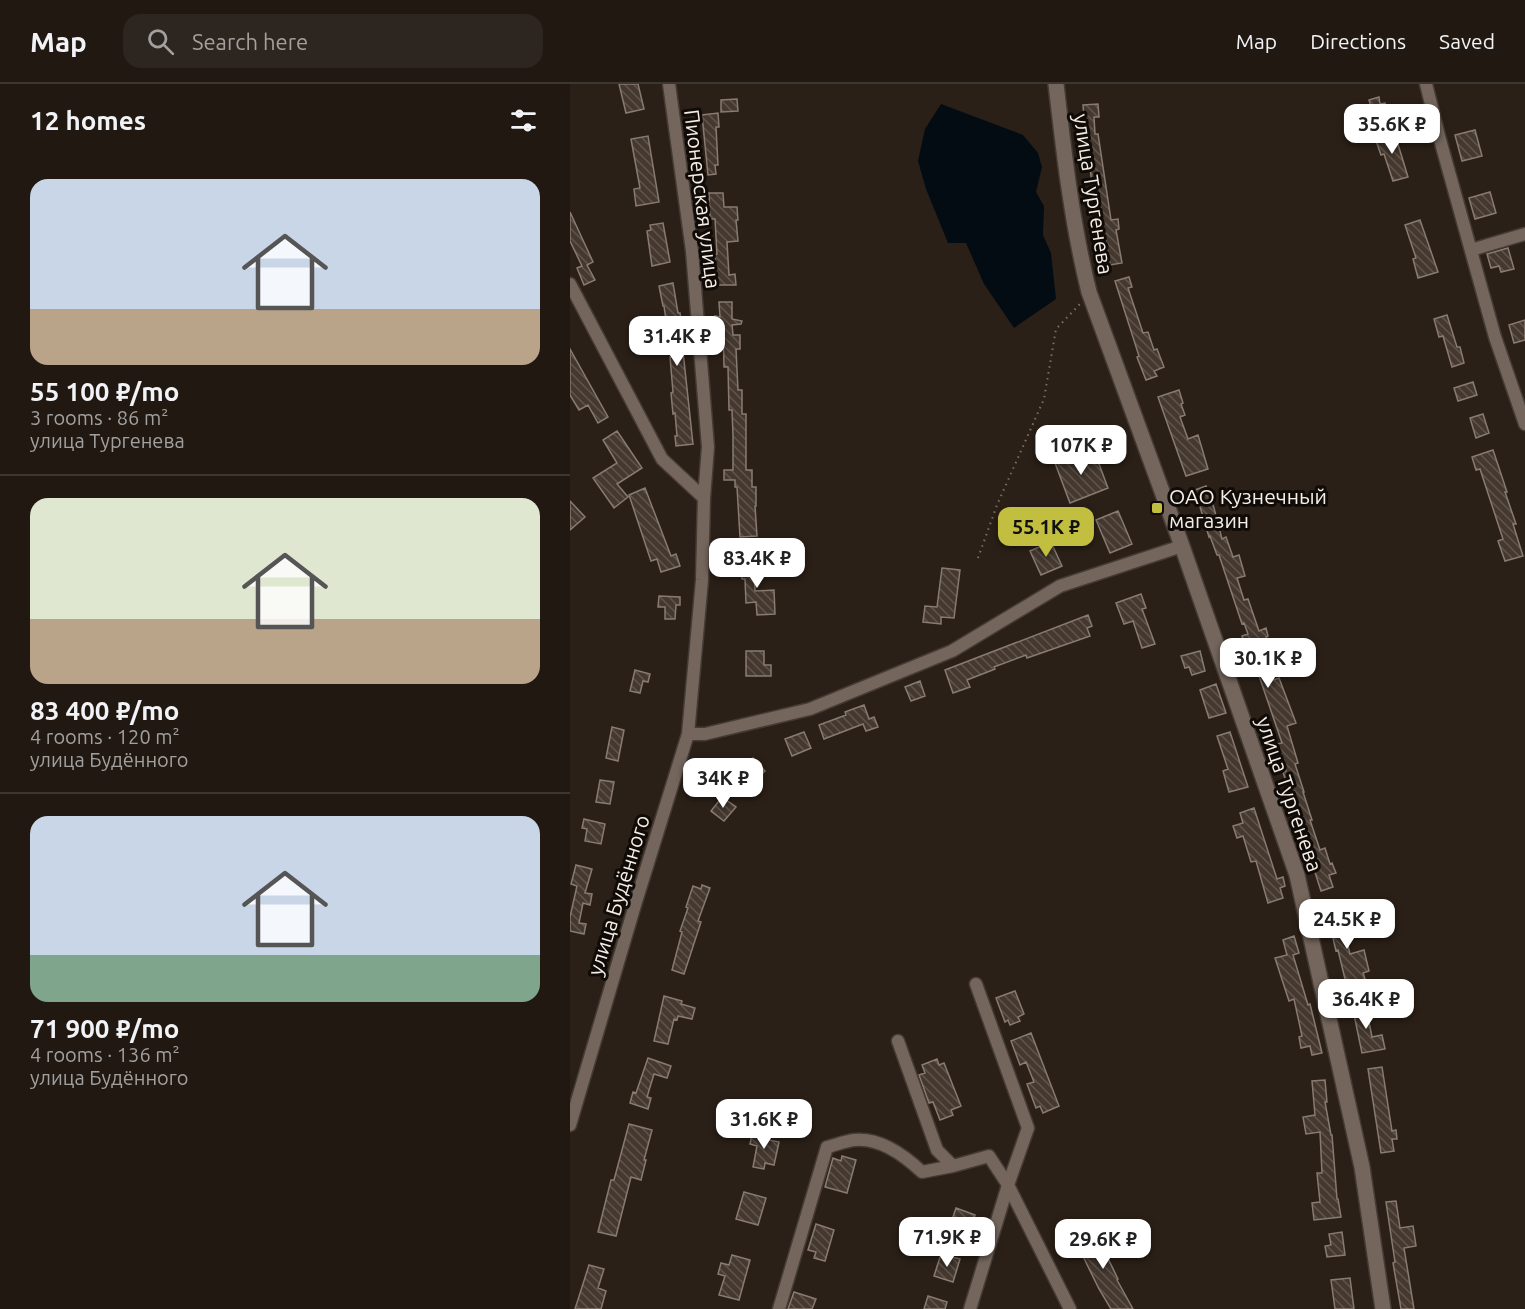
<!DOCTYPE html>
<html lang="en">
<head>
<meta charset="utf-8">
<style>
	:root { --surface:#201811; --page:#2d251f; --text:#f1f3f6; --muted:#a2a09f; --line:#3d3731; --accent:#c1be40 }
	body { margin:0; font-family:Ubuntu,sans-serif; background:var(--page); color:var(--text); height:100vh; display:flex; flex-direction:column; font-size:22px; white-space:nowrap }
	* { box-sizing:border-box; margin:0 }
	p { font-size:20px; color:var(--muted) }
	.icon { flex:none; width:33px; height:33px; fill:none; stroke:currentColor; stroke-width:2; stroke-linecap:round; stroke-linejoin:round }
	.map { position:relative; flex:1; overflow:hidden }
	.side { display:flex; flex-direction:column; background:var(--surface); width:570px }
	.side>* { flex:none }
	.price { position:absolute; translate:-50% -51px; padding:0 14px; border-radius:12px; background:#fff; color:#222; font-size:20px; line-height:39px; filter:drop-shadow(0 2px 3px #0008) }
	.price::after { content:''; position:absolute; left:50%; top:36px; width:18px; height:14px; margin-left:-9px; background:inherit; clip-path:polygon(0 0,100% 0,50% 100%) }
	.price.on { background:var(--accent); color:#111 }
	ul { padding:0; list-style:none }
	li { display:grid; align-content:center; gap:12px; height:318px; padding:0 30px }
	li+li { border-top:2px solid var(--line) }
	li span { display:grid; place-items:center; height:186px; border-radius:18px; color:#555 }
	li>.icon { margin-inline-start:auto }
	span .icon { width:108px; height:108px; fill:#fffc; stroke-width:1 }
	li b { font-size:26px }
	h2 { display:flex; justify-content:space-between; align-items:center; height:72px; padding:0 30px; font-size:26px }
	header { display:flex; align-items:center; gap:36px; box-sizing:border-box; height:84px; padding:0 30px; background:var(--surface); border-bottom:2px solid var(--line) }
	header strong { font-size:28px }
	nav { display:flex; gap:33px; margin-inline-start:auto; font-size:21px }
	.search { width:420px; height:54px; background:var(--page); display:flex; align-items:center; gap:15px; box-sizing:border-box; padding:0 21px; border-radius:18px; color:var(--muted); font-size:22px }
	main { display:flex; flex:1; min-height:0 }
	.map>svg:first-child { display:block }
	.water { fill:#030c13 }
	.building { fill:url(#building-back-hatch); stroke:#897b71; stroke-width:1.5 }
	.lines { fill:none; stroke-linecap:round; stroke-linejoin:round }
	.minor-casing { stroke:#453b35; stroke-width:15 }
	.tertiary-casing { stroke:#453b35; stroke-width:18 }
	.path { stroke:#7b7169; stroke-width:2; stroke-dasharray:1.5 4.5; stroke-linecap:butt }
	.minor { stroke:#74665c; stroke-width:12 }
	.tertiary { stroke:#74665c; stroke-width:15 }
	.poi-dot { fill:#c1be40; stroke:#100b07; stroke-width:2 }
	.labels { text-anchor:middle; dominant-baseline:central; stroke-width:6; stroke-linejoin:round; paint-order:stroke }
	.street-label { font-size:21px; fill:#f5ede7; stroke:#100b07 }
	.poi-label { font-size:21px; fill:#f5ede7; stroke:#100b07; text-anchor:start }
</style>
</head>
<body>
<header>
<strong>Map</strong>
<div class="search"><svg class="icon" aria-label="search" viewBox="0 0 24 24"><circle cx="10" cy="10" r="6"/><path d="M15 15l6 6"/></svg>Search here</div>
<nav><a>Map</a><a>Directions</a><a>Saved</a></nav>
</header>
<main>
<section class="side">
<h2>12 homes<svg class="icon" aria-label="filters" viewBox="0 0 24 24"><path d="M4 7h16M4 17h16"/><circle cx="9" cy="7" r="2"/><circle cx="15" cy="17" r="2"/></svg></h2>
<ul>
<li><span style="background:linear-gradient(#c9d6e8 70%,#b9a48a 0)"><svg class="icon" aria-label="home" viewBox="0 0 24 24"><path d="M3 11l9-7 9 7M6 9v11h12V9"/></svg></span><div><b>55 100 ₽/mo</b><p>3 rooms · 86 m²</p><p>улица Тургенева</p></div></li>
<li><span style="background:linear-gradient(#dfe7d0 65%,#b9a48a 0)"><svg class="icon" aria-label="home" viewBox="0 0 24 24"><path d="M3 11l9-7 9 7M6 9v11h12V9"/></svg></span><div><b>83 400 ₽/mo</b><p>4 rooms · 120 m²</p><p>улица Будённого</p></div></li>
<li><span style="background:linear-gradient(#c9d6e8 75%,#7fa58c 0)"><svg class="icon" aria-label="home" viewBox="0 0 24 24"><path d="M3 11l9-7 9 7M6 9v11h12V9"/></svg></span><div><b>71 900 ₽/mo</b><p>4 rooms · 136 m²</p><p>улица Будённого</p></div></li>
</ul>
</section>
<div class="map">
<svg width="955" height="1225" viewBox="0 0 955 1225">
	<defs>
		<pattern id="building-back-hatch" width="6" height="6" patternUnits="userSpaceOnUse" patternTransform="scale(1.5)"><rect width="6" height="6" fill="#44382f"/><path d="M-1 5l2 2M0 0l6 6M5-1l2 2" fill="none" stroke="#60554d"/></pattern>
	</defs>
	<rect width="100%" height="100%" fill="#2b2017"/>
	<path class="water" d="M371 20 453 51 468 69 472 83 466 108 474 122 473 151 481 169 486 215 444 244 414 200 396 159H378L356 105 348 77 355 45Z"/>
	<path class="building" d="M49 0H68L74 25 56 29Z
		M809 13 810 20 815 19 818 30 804 33 799 16Z
		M167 15 168 27 151 28V16Z
		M528 20 529 33H524L525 50H528L541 136 548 135 549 145 546 146 552 179 540 181 535 152H534L531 124 525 125 515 43 513 21Z
		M148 29 149 43H146L148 81H145L146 90 138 91 132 31Z
		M905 46 912 72 892 77 885 51Z
		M824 47 838 93 823 97 814 70 811 71 805 54Z
		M78 52 89 118 66 122 64 105 70 104 61 55Z
		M920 108 926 129 905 135 899 114Z
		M139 109H153L154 123H167L168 136H166L168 157 157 158 159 191 165 190 166 201H146L145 171 147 170 145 135H140Z
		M0 128 23 178 17 181 25 196 14 201 7 184 12 182 0 157Z
		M850 136 868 188 848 194 843 175 846 174 835 141Z
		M93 139 100 178 82 182 77 147 81 146 80 141Z
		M938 164 944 185 931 188 929 182 921 184 917 170Z
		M559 193 562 203 558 204 573 249 578 248 584 266 587 265 594 283 584 287 587 292 576 296 567 273 569 272 545 197Z
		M103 199 108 229H110L114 258H112L123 360 106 362 105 352H107L105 329 103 330 101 309 103 308 100 273H101L94 222H93L89 202Z
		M149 218H162V235L172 237 171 240 162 241 163 251H170V265H166L168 306H172V330H176V386H182V403H186V422H185L187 452 170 453 167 403H165V396H154V386H163V352L162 326H159L158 283H154L153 241H145V232L150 233Z
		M877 231 887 263H890L894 279 882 283 873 252 869 253 864 235Z
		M955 236V256L944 259 939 241Z
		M0 265 38 333 28 339 18 321 9 326 0 311Z
		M903 298 907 311 888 317 884 304Z
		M609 306 613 319 611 320 615 331 610 333 618 355 628 351 638 385 616 392 588 313Z
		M913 330 919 349 906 354 900 334Z
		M47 347 72 384 47 400 58 413 44 424 23 394 47 379 33 356Z
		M518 366 521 374 526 372 538 404 500 419 485 379Z
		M923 366 937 408H935L946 440H943L953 472 935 477 928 457 933 455 910 385 906 386 902 373Z
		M636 402 644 424 652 455 656 453 663 473 669 471 675 492 667 494 674 516 678 515 689 547 696 544 698 552 696 553 703 575 698 576 704 596 709 594 726 639 717 642 728 679 725 680 734 708H733L742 736H740L750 766 755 764 760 780 762 779 766 789 759 791 763 803 751 807 713 688 716 687 707 660 712 659 685 580 680 564 682 563 680 558 674 560 672 552 678 550 674 539 672 540 649 471H647L640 452 639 453 625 406Z
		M75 404 101 472 106 470 110 482 91 488 87 475 81 477 59 411Z
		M0 417 15 433 0 446Z
		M548 427 562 460 540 469 526 436Z
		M481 458 492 482 471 491 460 467Z
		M188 475 189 484 184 485 185 507 204 506 205 530 187 531 186 518 176 519 175 495H172L171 476Z
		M372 484 390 486 384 534 371 533V540L353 538 355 522 367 523Z
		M571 510 576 524 572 525 585 560 572 564 563 537 554 540 546 519Z
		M89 512 110 513V521H106L105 535H95V523H88Z
		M518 531 522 542 517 544 520 552 457 574 456 571 424 583 425 585 397 596 400 603 383 609 375 586Z
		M176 567H194V581H201V592H176Z
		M630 567 635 587 622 591 619 583 615 584 611 572Z
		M65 586 80 590 78 598 73 597 70 609 60 607Z
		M350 597 355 612 341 617 335 603Z
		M646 600 656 629 639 634 630 606Z
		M294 621 299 635 304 633 308 643 296 647 293 640 254 655 249 641 276 631 275 628Z
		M42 643 54 646 48 677 36 674Z
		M234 648 241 664 222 672 215 655Z
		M660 648 678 703 659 708 653 687 658 685 647 652Z
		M183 674 195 687 183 698 171 686Z
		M30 696 44 698 40 720 26 718Z
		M152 713 166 723 154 737 141 727Z
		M684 724 707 795 713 793 715 802 710 804 713 814 698 819 686 777 681 778 673 752 667 754 663 742 673 739 670 729Z
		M14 735 35 740 31 760 15 757 17 745 12 744Z
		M6 781 22 785 15 809 22 810 20 821 13 819 9 839 16 840 14 850 0 847V833L7 802 1 800Z
		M132 801 140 804 128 837 131 838 114 890 102 886 112 848 110 847 118 824 116 823 123 802 131 805Z
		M767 820 780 870 794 866 799 887 793 889 795 895 776 899 768 866 766 867 762 850H764L757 823Z
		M724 852 729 869 723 871 738 921 740 920 752 969 742 971 740 962 731 964 729 953 732 952 724 915 719 917 705 874 717 871 713 856Z
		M445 907 454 930 448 933 450 937 440 941 438 936 435 938 426 914Z
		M94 912 112 917 111 920 125 924 122 935 108 932 107 936 104 935 98 960 84 957Z
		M795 918 802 953 812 951 815 965 792 969 782 921Z
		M461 949 489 1022 473 1029 470 1022 466 1024 457 1000 464 998 456 978 450 981 441 957Z
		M78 974 101 982 97 994 84 990 77 1013 81 1014 78 1025 60 1019 63 1008 66 1009Z
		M367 975 369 981 374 979 391 1022 381 1026 383 1031 370 1036 363 1018 359 1019 349 991 355 989 352 981Z
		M812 983 822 1047 826 1046 827 1055H822L824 1067 811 1069 798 985Z
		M755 996 757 1018H755L761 1051H762L767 1115H768L771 1133 744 1136 742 1119 750 1118 747 1089H752L750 1048 736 1050 733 1033 745 1031 742 997Z
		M59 1040 82 1046 74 1076H76L71 1096 61 1093 46 1152 28 1148 41 1096H44Z
		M183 1046 195 1048 194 1055 209 1058 204 1081 195 1079 194 1085 183 1083 187 1062 180 1060Z
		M272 1072 286 1076 277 1109 255 1103 263 1074 271 1077Z
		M174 1108 196 1114 188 1141 166 1135Z
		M826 1117 830 1144 843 1142 846 1162 834 1164 844 1225H831L823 1179 825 1178 816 1118Z
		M386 1124 405 1131 397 1154 378 1148Z
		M246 1140 264 1146 255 1177 244 1174 246 1168 238 1166Z
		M536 1145 541 1156 531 1160 548 1195 547 1196 563 1225H541L529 1205 506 1158Z
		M772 1148 775 1171 757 1173 755 1162 761 1161 759 1150Z
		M371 1170 390 1175 383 1198 364 1192Z
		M162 1171 180 1176 169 1216 149 1211 155 1192 148 1190 151 1179 159 1181Z
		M19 1181 34 1185 28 1204 36 1207 31 1225H5Z
		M780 1194 784 1225H765L761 1196Z
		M224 1208 246 1215 242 1225H218Z
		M358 1212 377 1218 375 1225H354Z"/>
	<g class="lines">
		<g class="minor-casing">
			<path id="minor" d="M856 0 869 52 925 253 955 340
				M901 166 955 150
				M0 200 92 375 134 414
				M118 650H135L240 625 382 567 490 502 612 462
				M328 957 367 1066 383 1082
				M0 1041 65 821 118 650 132 496 134 414 138 363 122 167 99 0
				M209 1225 257 1063C266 1061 275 1057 284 1056 310 1053 334 1071 352 1088L383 1082 419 1072 438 1101 500 1225
				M400 1225 438 1101 458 1044 406 900"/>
		</g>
		<g class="tertiary-casing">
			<path id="tertiary" d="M486 0C494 70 502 140 519 208L612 462 727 791 792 1083 813 1225"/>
		</g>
		<path class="path" d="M408 474 427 421 474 315 486 245 510 220"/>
		<use href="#minor" class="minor"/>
		<use href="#tertiary" class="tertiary"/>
	</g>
	<rect class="poi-dot" x="581" y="418" width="12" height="12" rx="3"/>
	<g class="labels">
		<g class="street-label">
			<text transform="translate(524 110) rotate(81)">улица Тургенева</text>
			<text transform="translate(133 115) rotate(83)">Пионерская улица</text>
			<text transform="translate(720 710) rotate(71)">улица Тургенева</text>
			<text transform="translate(48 811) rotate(-73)">улица Будённого</text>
		</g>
		<g class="poi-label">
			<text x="599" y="412">ОАО Кузнечный<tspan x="599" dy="24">магазин</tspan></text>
		</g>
	</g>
</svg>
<b class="price" style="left:822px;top:71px">35.6K ₽</b>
<b class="price" style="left:107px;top:283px">31.4K ₽</b>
<b class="price" style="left:511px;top:392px">107K ₽</b>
<b class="price on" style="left:476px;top:474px">55.1K ₽</b>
<b class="price" style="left:187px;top:505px">83.4K ₽</b>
<b class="price" style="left:698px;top:605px">30.1K ₽</b>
<b class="price" style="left:153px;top:725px">34K ₽</b>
<b class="price" style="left:777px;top:866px">24.5K ₽</b>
<b class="price" style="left:796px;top:946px">36.4K ₽</b>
<b class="price" style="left:194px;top:1066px">31.6K ₽</b>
<b class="price" style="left:377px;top:1184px">71.9K ₽</b>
<b class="price" style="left:533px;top:1186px">29.6K ₽</b>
</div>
</main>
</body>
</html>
